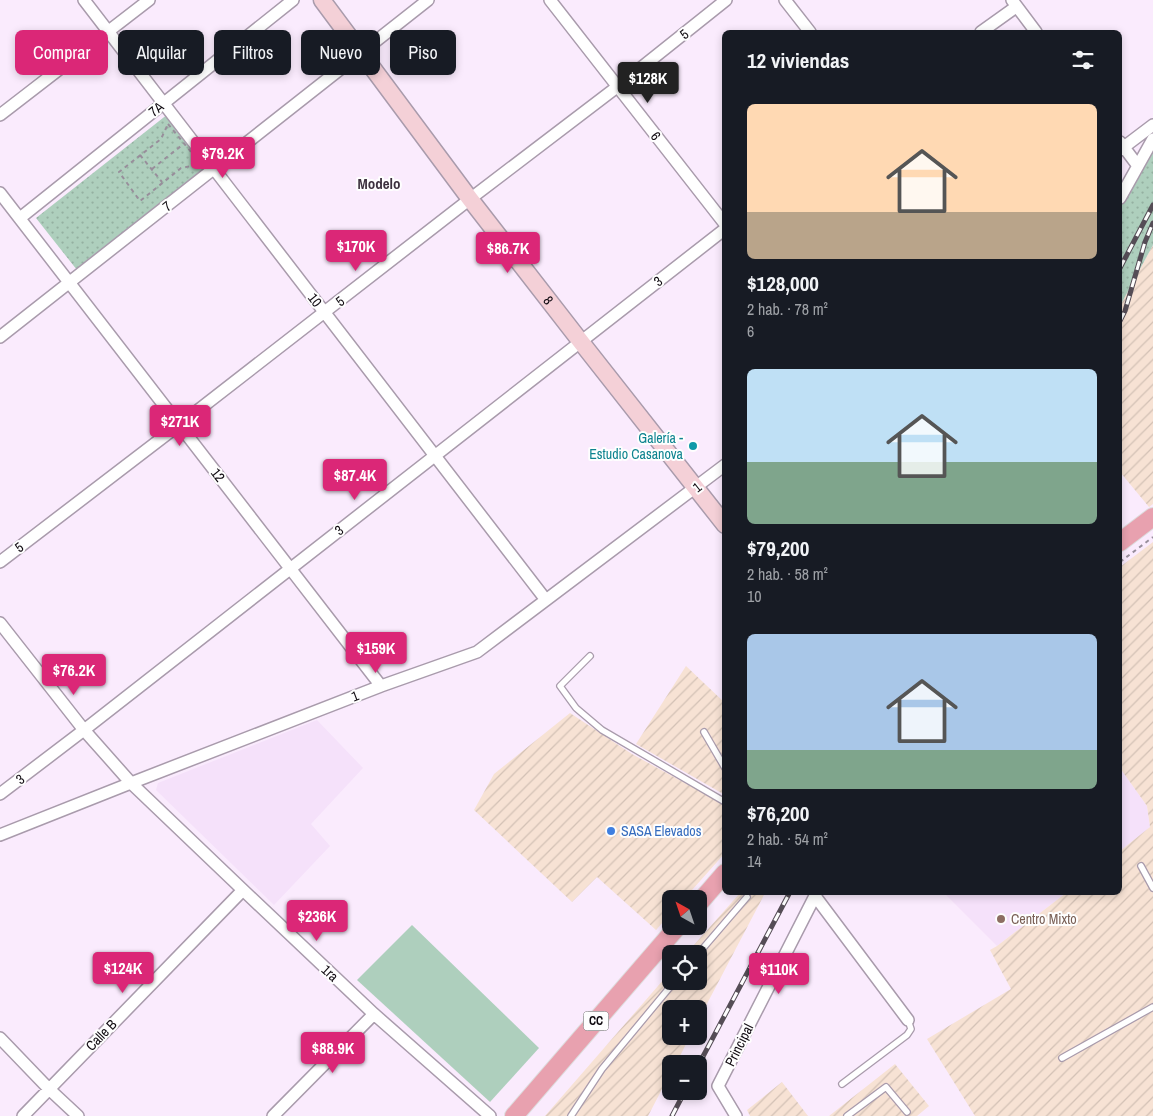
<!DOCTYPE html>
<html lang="es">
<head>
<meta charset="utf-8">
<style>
	:root { --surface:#171b24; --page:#20242c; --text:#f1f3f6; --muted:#9ea1a6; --accent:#db2777 }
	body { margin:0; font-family:"Archivo Narrow",sans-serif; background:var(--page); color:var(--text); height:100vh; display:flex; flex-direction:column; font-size:19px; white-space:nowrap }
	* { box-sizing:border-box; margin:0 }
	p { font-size:16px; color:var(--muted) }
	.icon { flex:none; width:28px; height:28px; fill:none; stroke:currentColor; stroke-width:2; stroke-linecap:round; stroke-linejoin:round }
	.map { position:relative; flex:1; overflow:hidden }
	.details { position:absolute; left:722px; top:30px; width:400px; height:865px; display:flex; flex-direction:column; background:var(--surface); border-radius:8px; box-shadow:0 2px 8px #0003 }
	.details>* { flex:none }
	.top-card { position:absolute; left:15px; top:30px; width:475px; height:45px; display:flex; gap:10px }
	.needle { width:32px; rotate:320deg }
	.buttons { position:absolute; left:662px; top:890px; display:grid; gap:10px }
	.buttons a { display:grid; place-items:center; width:45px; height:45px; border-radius:8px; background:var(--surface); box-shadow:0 2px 8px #0003; font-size:25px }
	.price { position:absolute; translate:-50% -42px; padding:0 11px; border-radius:5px; background:var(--accent); color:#fff; font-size:16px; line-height:32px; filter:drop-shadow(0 1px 2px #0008) }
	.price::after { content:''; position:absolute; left:50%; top:30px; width:15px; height:11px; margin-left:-8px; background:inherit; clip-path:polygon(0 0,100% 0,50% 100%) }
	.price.on { background:#222; color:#fff }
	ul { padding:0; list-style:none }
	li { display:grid; align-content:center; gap:10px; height:265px; padding:0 25px }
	li span { display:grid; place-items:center; height:155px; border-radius:8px; color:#555 }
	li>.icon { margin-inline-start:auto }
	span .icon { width:90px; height:90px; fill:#fffc; stroke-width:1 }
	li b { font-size:21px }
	h2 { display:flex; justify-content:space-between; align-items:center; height:60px; padding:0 25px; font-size:21px }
	.chip { padding:0 18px; border-radius:8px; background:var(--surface); box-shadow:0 2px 8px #0003; font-size:18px; line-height:45px }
	.chip.on { background:var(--accent); color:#fff }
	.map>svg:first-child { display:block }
	.built { fill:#f5e1fa }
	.industrial { fill:url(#industrial-furrows) }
	.grass { fill:url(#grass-dots) }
	.garden { fill:#aecfbd }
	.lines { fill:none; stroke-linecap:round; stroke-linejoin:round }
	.lane-casing { stroke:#a99bac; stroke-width:8 }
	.street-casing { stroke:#a99bac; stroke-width:14 }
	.secondary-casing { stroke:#a99bac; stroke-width:19 }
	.primary-casing { stroke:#ddddde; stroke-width:20 }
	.path { stroke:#988e9b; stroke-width:2; stroke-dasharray:4 4; stroke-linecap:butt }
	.lane { stroke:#fff; stroke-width:5.5 }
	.street { stroke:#fff; stroke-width:11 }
	.secondary { stroke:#f4d0d7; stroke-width:16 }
	.primary { stroke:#e8a1af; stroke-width:18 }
	.rail-casing { stroke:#554d56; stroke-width:5 }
	.rail { stroke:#fefefe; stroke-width:3; stroke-dasharray:9; stroke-linecap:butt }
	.culture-dot { fill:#0f9aa8; stroke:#fefefe; stroke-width:2 }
	.shop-dot { fill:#3f7fe0; stroke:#fefefe; stroke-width:2 }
	.education-dot { fill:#8d6e63; stroke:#fefefe; stroke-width:2 }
	.labels { text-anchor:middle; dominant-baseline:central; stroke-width:4; stroke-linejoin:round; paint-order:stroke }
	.shield { fill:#fefefe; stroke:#575357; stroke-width:1 }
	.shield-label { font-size:12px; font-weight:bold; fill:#0f0a10 }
	.street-label { font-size:14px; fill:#0f0a10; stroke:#fefefe }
	.culture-label { font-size:14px; fill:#0d838f; stroke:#fefefe; text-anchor:end }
	.shop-label { font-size:14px; fill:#366cbe; stroke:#fefefe; text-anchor:start }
	.education-label { font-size:14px; fill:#785e54; stroke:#fefefe; text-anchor:start }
	.neighbourhood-label { font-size:15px; font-weight:bold; fill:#3d313f; stroke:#fefefe }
</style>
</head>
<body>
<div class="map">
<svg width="1153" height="1116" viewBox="0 0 1153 1116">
	<defs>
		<pattern id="industrial-furrows" width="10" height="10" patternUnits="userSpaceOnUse" patternTransform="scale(1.25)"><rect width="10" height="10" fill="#f7e2d4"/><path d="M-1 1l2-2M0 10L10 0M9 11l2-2" fill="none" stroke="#d3c1b5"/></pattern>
		<pattern id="grass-dots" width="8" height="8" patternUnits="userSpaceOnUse" patternTransform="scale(1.25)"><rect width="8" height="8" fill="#aecfbd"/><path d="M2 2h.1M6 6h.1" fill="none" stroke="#94b0a1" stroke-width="1.8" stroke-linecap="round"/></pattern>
	</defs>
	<rect width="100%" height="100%" fill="#faebfd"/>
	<path class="built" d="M317 720 363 768 311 824 330 846 274 905 156 790 158 783Z
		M1120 768 1147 806 1150 827 1120 851Z
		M944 893H1066L997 946Z"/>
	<path class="industrial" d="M1153 245V504L1149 507 1120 472V306Z
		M1153 542V1116H975L927 1039 1011 989 990 950 997 946 1066 893 1120 892V851L1150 827 1147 806 1120 768V567Z
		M686 666 725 703V795L636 744Z
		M570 713 632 754 725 805V853L684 899H671V913L656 930 597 877 572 902 474 810 494 774Z
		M740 893H765L699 1019V1009H671V1036H690L676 1064H671V1072L648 1116H545L671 971V981H699V954H686Z
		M895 1064 929 1106 917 1116H829Z
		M782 1082 808 1116H750L747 1110Z"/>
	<path class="grass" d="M168 114 209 166 77 270 36 218Z
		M1153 147V245L1120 306V208Z"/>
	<path class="garden" d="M412 925 539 1048 490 1102 357 980Z"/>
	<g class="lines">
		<g class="lane-casing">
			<path id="lane" d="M590 656 560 686 576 708 602 730 725 802
				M704 732 725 768
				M1141 866 1153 888
				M698 954 747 897
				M1062 1058 1153 1007
				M842 1084 907 1035 911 1029 908 1020
				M571 1116 602 1069 675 981
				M847 1116 886 1087 907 1112"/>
		</g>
		<g class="street-casing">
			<path id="street" d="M84 0 546 600
				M550 0 725 224
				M785 0 810 32
				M1012 0 1036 32
				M981 32 1016 7
				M0 115 149 0
				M1120 142 1138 166
				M1120 150 1153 125
				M0 193 381 686
				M1120 198 1153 139
				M20 218 293 0
				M0 337 428 0
				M0 562 179 425 470 199 617 87 726 0
				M0 623 84 730 131 783 243 890 374 1014 490 1116
				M0 794 84 730 725 229
				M0 835 131 783 381 686 477 652 725 465
				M815 896 908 1020
				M0 1038 49 1089 78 1116
				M23 1116 243 890
				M273 1116 374 1014
				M736 1116 718 1086 817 892"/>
		</g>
		<g class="secondary-casing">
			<g id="secondary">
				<path id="s1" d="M322 0 470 199 581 342 725 525"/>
			</g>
		</g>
		<g class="primary-casing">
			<path id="primary" d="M1120 542 1153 517
				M699 903 725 873
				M514 1116 678 926"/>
		</g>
		<path class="path" d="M168 124 201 164 181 168 140 201 119 172 161 139Z
			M140 155 162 182
			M152 169 181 146
			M1120 562 1153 537"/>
		<use href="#lane" class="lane"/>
		<use href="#street" class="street"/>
		<use href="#secondary" class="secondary"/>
		<use href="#primary" class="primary"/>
		<g class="rail-casing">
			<path id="rail" d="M1120 268 1153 205
				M1120 321 1125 311 1145 242 1153 223
				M699 1064 790 892
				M672 1116 685 1091"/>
		</g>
		<use href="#rail" class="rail"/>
	</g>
	<circle class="culture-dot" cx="693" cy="446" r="5"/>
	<circle class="shop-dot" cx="611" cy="831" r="5"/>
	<circle class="education-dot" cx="1001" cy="919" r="5"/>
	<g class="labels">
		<rect class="shield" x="583.5" y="1011.5" width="25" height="19" rx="4"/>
		<g class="shield-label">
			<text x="596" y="1021">CC</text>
		</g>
		<g class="street-label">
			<text transform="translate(684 34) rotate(-39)">5</text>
			<text transform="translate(156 109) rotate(-39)">7A</text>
			<text transform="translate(656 136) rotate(52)">6</text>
			<text transform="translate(167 206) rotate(-38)">7</text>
			<text transform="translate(658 281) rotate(-38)">3</text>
			<text transform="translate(315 300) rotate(52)">10</text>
			<text stroke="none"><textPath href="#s1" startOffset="376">8</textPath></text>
			<text transform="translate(340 301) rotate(-38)">5</text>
			<text transform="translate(218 475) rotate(52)">12</text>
			<text transform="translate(697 487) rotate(-38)">1</text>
			<text transform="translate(339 530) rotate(-38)">3</text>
			<text transform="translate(19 547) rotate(-37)">5</text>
			<text transform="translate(355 696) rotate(-21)">1</text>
			<text transform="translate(20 779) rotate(-37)">3</text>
			<text transform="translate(330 973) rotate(43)">1ra</text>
			<text transform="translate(101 1035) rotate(-46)">Calle B</text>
			<text transform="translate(739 1045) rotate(-63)">Principal</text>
		</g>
		<g class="culture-label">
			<text x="683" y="438">Galería -<tspan x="683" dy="16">Estudio Casanova</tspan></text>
		</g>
		<g class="shop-label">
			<text x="621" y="831">SASA Elevados</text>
		</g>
		<g class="education-label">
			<text x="1011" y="919">Centro Mixto</text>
		</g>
		<g class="neighbourhood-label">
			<text x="379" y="183">Modelo</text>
		</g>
	</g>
</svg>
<div class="buttons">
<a><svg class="needle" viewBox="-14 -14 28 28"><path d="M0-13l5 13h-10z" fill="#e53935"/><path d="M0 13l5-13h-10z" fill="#9ea1a6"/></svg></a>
<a><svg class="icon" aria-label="locate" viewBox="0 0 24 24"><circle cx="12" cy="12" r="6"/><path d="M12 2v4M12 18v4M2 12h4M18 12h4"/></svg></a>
<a>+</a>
<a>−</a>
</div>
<b class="price on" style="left:648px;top:104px">$128K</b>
<b class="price" style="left:223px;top:179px">$79.2K</b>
<b class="price" style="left:356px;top:272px">$170K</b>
<b class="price" style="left:508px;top:274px">$86.7K</b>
<b class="price" style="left:180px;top:447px">$271K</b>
<b class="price" style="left:355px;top:501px">$87.4K</b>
<b class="price" style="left:376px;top:674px">$159K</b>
<b class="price" style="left:74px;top:696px">$76.2K</b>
<b class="price" style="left:317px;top:942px">$236K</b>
<b class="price" style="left:123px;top:994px">$124K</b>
<b class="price" style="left:779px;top:995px">$110K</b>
<b class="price" style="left:333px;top:1074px">$88.9K</b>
<div class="top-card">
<a class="chip on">Comprar</a>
<a class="chip">Alquilar</a>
<a class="chip">Filtros</a>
<a class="chip">Nuevo</a>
<a class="chip">Piso</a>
</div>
<section class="details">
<h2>12 viviendas<svg class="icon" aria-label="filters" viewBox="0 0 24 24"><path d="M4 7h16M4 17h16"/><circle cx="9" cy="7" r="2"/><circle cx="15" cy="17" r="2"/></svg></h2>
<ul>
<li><span style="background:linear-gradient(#ffd9b3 70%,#b9a48a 0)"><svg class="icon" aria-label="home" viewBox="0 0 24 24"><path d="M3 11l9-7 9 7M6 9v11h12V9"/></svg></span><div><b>$128,000</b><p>2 hab. · 78 m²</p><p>6</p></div></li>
<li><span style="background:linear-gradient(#bfe0f5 60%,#7fa58c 0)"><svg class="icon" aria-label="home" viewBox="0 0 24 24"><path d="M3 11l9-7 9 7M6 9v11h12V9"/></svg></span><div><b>$79,200</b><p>2 hab. · 58 m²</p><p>10</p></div></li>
<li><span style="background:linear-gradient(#a9c7e8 75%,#7fa58c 0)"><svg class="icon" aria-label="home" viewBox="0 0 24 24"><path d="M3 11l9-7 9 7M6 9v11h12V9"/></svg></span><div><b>$76,200</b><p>2 hab. · 54 m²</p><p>14</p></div></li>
</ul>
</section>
</div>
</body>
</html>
